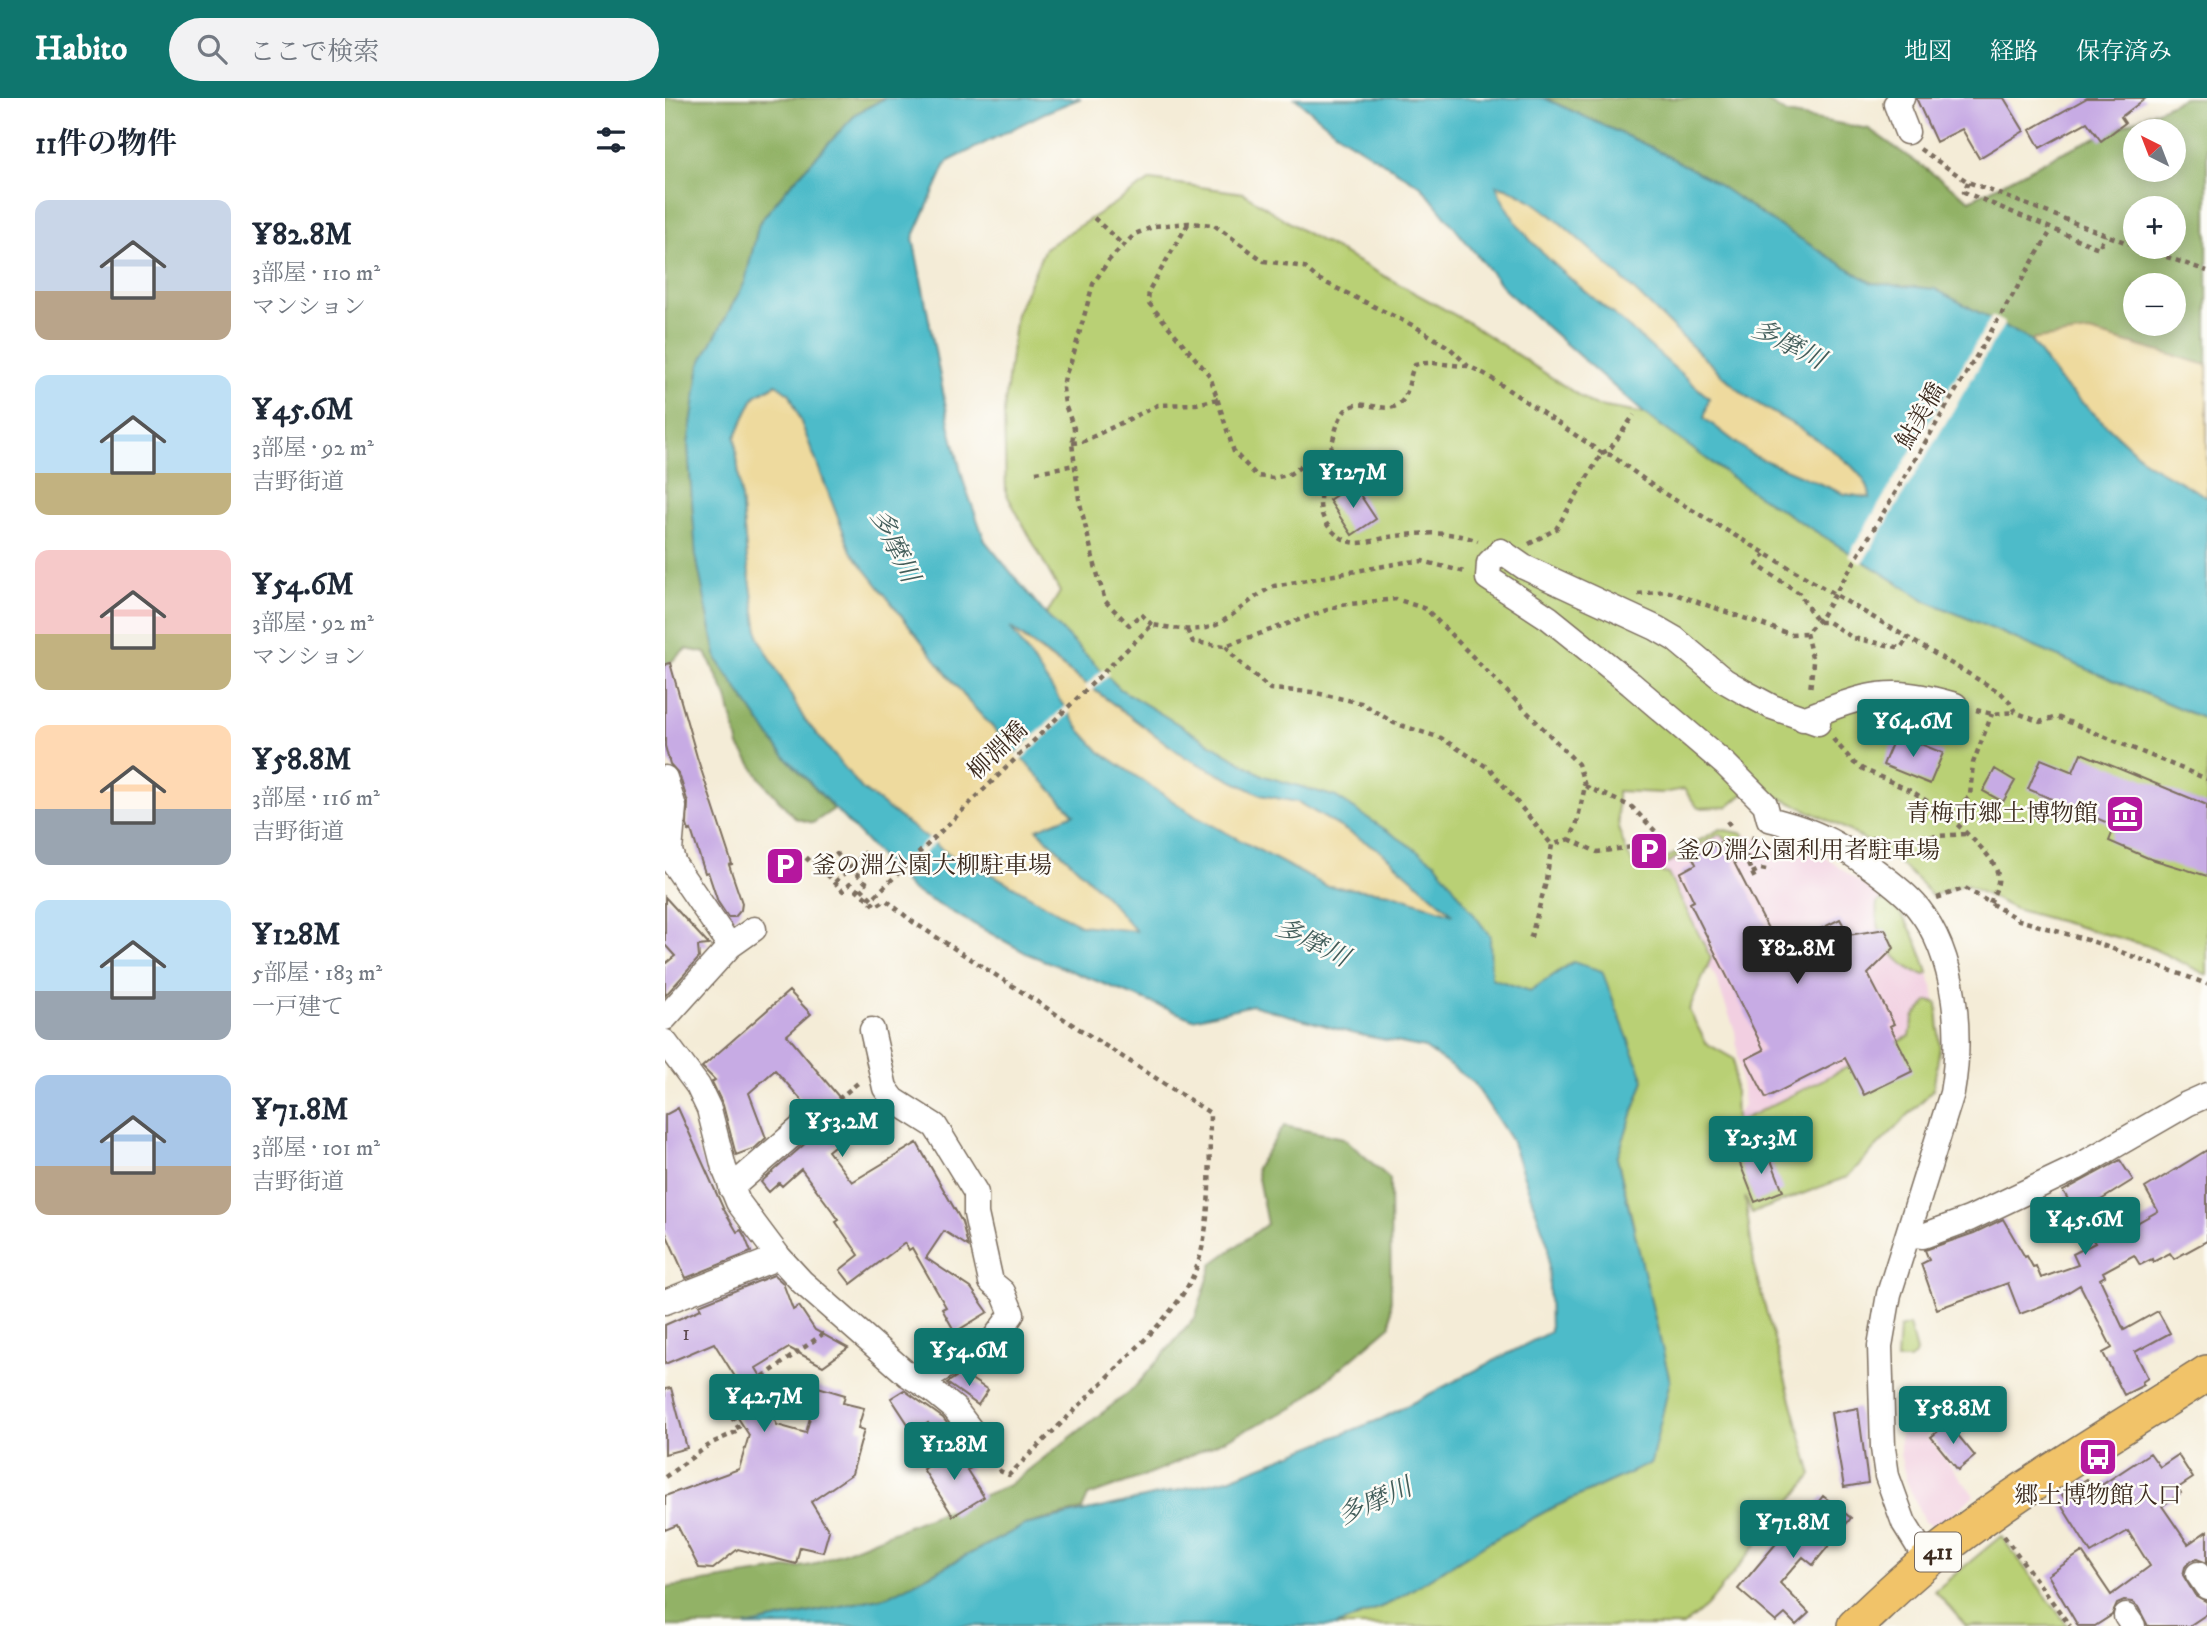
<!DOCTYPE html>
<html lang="ja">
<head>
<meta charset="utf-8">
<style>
	:root { --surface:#fff; --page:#f2f2f3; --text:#1f2937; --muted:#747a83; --accent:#0f766e }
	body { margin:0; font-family:"IM FELL DW Pica","Noto Serif JP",serif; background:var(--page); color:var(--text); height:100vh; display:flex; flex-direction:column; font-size:26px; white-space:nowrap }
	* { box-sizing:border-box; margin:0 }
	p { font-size:23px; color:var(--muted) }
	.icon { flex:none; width:38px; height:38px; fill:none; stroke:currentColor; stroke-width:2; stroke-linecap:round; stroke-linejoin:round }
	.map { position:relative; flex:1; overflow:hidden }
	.sheet { display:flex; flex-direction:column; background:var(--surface); width:665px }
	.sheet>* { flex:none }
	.needle { width:46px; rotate:318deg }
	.tools { position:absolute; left:1458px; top:21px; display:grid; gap:14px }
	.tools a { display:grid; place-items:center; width:63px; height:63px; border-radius:50%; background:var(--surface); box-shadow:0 4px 18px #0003; font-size:35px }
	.price { position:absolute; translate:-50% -60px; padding:0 16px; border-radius:7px; background:var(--accent); color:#fff; font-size:23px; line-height:46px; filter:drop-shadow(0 2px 4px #0008) }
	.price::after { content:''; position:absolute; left:50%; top:42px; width:21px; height:16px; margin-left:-10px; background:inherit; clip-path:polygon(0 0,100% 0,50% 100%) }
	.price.current { background:#222; color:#fff }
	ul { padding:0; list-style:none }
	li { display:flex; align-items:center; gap:21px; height:175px; padding:0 35px }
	li span { display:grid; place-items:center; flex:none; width:196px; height:140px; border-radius:14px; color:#555 }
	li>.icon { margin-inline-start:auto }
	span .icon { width:84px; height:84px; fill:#fffc; stroke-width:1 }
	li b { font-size:30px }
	h2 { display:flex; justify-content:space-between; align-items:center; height:84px; padding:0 35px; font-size:30px }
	header { display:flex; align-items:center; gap:42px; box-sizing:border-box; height:98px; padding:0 35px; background:var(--accent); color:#fff }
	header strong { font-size:33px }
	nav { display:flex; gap:38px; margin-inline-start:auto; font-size:24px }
	.search { width:490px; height:63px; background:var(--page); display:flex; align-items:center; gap:18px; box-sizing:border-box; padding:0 24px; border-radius:38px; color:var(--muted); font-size:26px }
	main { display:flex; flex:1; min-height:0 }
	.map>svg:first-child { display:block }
	.built { fill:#f2cfe1 }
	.green { fill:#b9d074; stroke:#7a7d49; stroke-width:2 }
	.forest { fill:#92b266; stroke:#666e42; stroke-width:2; fill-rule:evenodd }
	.sand { fill:#eeda9e; stroke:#94825e; stroke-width:2 }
	.water { fill:#4ebbc9; stroke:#447274; stroke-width:2; fill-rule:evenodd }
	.pier { fill:#f4ecd7 }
	.building { fill:#c7abe4 }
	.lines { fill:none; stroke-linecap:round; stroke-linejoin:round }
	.minor-casing { stroke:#7c6e5f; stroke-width:27 }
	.highway-casing { stroke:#7c6e5f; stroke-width:38 }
	.path { stroke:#7c6e5f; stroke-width:4.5; stroke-dasharray:5 5; stroke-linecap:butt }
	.minor { stroke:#fff; stroke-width:24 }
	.highway { stroke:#f1c369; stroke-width:35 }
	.path-bridge { stroke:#7c6e5f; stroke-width:4.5; stroke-dasharray:5 5; stroke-linecap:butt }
	.labels { text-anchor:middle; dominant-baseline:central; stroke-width:5; stroke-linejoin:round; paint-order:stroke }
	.number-label { font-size:21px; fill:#5e4a50 }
	.shield { fill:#fdfcf7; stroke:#75695f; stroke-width:2 }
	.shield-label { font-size:23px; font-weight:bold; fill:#3b2a1e }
	.street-label { font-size:24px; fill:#3b2a1e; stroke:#fdfcf7 }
	.poi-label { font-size:24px; fill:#3b2a1e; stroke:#fdfcf7; text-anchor:start }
	.water-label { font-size:26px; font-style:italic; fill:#425d5a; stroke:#fdfcf7 }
</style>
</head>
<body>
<header>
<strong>Habito</strong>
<div class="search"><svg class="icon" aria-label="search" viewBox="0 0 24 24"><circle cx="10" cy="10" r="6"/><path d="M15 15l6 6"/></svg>ここで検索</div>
<nav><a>地図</a><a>経路</a><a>保存済み</a></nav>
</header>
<main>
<section class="sheet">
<h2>11件の物件<svg class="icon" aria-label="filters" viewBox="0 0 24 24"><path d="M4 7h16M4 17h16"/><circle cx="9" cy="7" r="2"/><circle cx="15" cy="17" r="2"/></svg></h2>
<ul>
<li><span style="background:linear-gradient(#c9d6e8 65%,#b9a48a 0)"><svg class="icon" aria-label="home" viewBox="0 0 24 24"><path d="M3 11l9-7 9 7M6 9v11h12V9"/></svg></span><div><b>¥82.8M</b><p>3部屋 · 110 m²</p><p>マンション</p></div></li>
<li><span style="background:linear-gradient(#bfe0f5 70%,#c2b280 0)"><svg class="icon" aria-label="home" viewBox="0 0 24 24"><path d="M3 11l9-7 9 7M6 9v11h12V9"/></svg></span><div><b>¥45.6M</b><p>3部屋 · 92 m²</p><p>吉野街道</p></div></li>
<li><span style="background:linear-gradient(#f6c9c9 60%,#c2b280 0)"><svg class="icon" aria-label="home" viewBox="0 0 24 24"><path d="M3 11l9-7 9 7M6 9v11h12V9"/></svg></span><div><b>¥54.6M</b><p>3部屋 · 92 m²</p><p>マンション</p></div></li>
<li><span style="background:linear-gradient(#ffd9b3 60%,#9aa5b1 0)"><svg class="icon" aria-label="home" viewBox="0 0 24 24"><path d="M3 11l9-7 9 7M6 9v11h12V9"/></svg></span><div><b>¥58.8M</b><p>3部屋 · 116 m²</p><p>吉野街道</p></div></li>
<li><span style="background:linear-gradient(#bfe0f5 65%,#9aa5b1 0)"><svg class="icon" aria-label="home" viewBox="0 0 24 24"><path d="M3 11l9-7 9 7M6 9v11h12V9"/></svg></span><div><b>¥128M</b><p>5部屋 · 183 m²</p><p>一戸建て</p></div></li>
<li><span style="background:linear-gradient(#a9c7e8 65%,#b9a48a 0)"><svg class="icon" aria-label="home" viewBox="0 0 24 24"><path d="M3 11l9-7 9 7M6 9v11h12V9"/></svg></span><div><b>¥71.8M</b><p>3部屋 · 101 m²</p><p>吉野街道</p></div></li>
</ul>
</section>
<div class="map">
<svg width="1542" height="1528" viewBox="0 0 1542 1528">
	<rect width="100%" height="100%" fill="#fdfcf7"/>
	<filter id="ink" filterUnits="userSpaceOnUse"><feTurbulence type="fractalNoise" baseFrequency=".0143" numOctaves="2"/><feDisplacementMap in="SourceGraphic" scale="14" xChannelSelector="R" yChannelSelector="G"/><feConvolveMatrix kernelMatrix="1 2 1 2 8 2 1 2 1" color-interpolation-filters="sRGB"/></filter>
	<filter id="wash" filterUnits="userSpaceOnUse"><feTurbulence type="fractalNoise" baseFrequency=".00686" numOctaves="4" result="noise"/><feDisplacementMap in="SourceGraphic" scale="28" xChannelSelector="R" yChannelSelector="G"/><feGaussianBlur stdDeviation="1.57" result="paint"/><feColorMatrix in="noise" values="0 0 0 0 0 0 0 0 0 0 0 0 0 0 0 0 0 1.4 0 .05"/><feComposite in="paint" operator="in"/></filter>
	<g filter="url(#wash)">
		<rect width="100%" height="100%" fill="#f4ecd7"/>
		<path class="built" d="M1055 731 1148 754 1160 759 1227 808 1245 829 1256 852 1268 890 1274 924 1064 1028 1079 1007 1070 933 1050 878 976 774Z
			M1235 1312 1266 1320 1262 1339 1309 1397 1274 1430 1259 1424 1241 1382 1235 1356Z"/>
		<path class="green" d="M486 82 578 95 641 135 801 223 928 307 980 316 1083 391 1262 503 1542 622V877L1483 848 1350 811 1300 786 1267 798C1221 742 1152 717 1088 688L1063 709 1033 710 1019 691 998 695 952 693C952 726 953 741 970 769L982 771 1055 731 1079 736 1073 756 1069 753 1064 743 1055 736 989 772 1003 776 1046 860 1024 912 1041 945 1069 961 1071 1025 1245 938 1249 919 1263 903 1270 904 1272 906 1275 948 1268 992 1182 1079 1087 1115 1080 1099 1090 1173 1147 1377 1042 1508 1018 1528H671L725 1505 824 1444 885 1411 986 1365 969 1129 952 1060 979 982 908 864 865 893 825 880V838L671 699 599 678 455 591 381 517 395 494 341 395 339 314 351 216 380 150Z
			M1215 802C1241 808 1256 852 1263 875L1260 877C1230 869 1208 836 1212 805Z
			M1244 1227 1251 1254 1249 1259 1244 1262H1232L1234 1230Z
			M1336 1438 1403 1528H1301L1270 1493Z"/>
		<path class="forest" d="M0 0H220L192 15 125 87 94 125 80 184 35 266 23 347 31 458 52 561 114 652 169 711 148 725 130 720 98 684 74 648 62 599 41 555 21 551 0 569Z
			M879 0H1096L1122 16 1204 31 1305 102 1394 56 1519 0H1542V267L1424 234 1365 242 1270 191 1207 185 1108 124 1043 80 988 50ZM1470 33H1508V72H1470ZM1470 110H1508V149H1470ZM1470 187H1508V226H1470Z
			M619 1028 679 1040 725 1081 726 1227 630 1309 490 1374 423 1398 417 1412 360 1427 224 1498 81 1528H0V1490L147 1467 344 1387 468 1291 530 1220 548 1165 602 1126 591 1070Z"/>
		<path class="sand" d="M830 87C866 95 895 125 922 148 974 194 1021 245 1073 291 1091 307 1115 318 1136 331 1156 344 1205 373 1205 400L1179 396 1087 357 1039 320 1044 300C1010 271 976 242 943 213 901 176 850 140 830 87Z
			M1424 234 1542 267V399L1482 365 1397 286 1365 242Z
			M112 286 125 296 186 453 304 604 410 716 372 731 436 793 472 834 415 827 330 778 296 766 197 691 139 621 94 540 82 462 70 339 90 298Z
			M342 528 520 659 596 697 632 704 716 753 790 817 725 795 661 788 533 720 435 654 415 632Z"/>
		<path class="water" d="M220 0H416L379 15 282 64 248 140 285 330 299 385 320 443 381 517 455 591 599 678 671 699 771 765 825 838 826 880 865 893 908 864 937 873 979 982 952 1060 1005 1283 986 1365 885 1411 824 1444 725 1505 671 1528H81L224 1498 360 1427 563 1381 716 1321 885 1234 883 1147 846 1042 809 985 760 950 686 935 587 907 528 921 363 856 247 792 114 652 52 561 31 458 23 347 35 266 80 184 94 125 125 87 192 15ZM111 286 125 296 186 453 304 604 409 716 372 731 436 793 471 833 415 827 330 778 296 766 197 691 139 621 94 540 82 462 70 339 90 298ZM345 529 520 659 596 697 633 704 716 753 788 816 725 795 661 788 533 720 435 654 415 632Z
			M630 0H879L988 50 1043 80 1108 124 1207 185 1270 191 1365 242 1397 286 1482 365 1542 399V622L1262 503 1083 391 980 316 841 193 756 88 676 38ZM831 87C864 94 893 123 918 145 972 192 1020 244 1073 291 1089 306 1112 316 1131 328 1152 342 1205 372 1205 400L1179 396 1087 357 1039 320 1044 300C1016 276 988 251 960 226 915 189 851 143 831 87Z"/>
		<path class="pier" d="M1327 218 1340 225 1197 466 1183 458Z
			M439 570 445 576 426 594 419 589Z
			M401 607 406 614 355 663 349 657Z
			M266 738 272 743 232 782 227 776Z"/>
		<g id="blocks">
			<path class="building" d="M1251 0H1339L1359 33 1314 60 1297 31 1271 44Z
				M1422 0H1481L1456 19 1460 25 1436 43 1422 24 1375 50 1365 32Z
				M688 386 711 421 687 437 664 402Z
				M5 565 32 659 67 766 64 767 77 805 76 812 70 819H63L53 804 43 774 40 775 26 732 24 733 22 727 23 705 14 676 5 666 0 648V566Z
				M1231 636 1278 655 1265 686 1218 667Z
				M1416 655 1542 707V778L1483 760 1444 743 1450 728 1363 691 1376 661 1408 674Z
				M1330 671 1350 683 1338 704 1318 693Z
				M1058 743 1114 852 1175 821 1184 837 1220 831 1229 850 1203 876 1229 926 1225 928 1248 973 1199 997 1180 960 1101 1000 1081 961 1099 952 1025 805 1029 803 1015 775 1031 766 1027 758Z
				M0 799 44 847 33 848 34 860 0 898V866L10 858 0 847Z
				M124 893 146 916 122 937 179 1005 182 1002 199 1024 163 1053 187 1084 252 1045 297 1124 303 1148 279 1133 261 1160 306 1190 323 1214 290 1234 277 1211 281 1209 247 1150 244 1152 240 1145 186 1186 175 1172 194 1157 171 1124 174 1122 136 1071 117 1088 114 1085 104 1094 96 1084 150 1037 155 1026 159 1021 155 1023 110 972 84 995 101 1040 90 1050 71 1057 58 1007 47 984 50 982 37 969Z
				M13 1010 58 1110 72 1134 76 1132 80 1139 86 1154 21 1180 0 1133V1017Z
				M1102 1052 1118 1093 1090 1104 1074 1063Z
				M1542 1052V1143L1509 1161 1505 1155 1488 1164 1487 1161 1475 1167 1469 1157 1438 1174 1440 1178 1435 1181 1459 1232 1493 1213 1505 1235 1470 1254 1483 1280 1477 1284 1479 1287 1459 1297 1438 1255 1447 1250 1415 1187 1387 1204 1355 1216 1343 1185 1272 1211 1256 1166 1264 1162 1260 1152 1309 1135 1338 1121 1360 1159 1362 1158 1368 1169 1371 1168 1376 1180 1413 1167 1408 1156 1430 1145 1398 1093 1455 1062 1468 1082 1436 1102 1456 1134 1493 1113 1480 1090Z
				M109 1177 118 1185 128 1212 134 1208 150 1232 183 1250 158 1268 124 1250 91 1270 106 1295 99 1300 112 1327 141 1335 153 1289 180 1297 178 1305 199 1310 193 1330 199 1332 187 1376 146 1404 164 1433 158 1454 135 1449 131 1466 73 1451 48 1471 34 1470 12 1427 0 1432V1398L74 1371 84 1337 66 1309 82 1298 49 1245 0 1266V1227L36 1211 34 1207Z
				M297 1275 323 1292 313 1307 282 1285Z
				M6 1290 22 1350 0 1356V1291Z
				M239 1292 278 1320 296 1344 281 1353 263 1325 249 1335 226 1300Z
				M1193 1310 1203 1385 1179 1389 1166 1315Z
				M1283 1325 1310 1358 1293 1372 1266 1339Z
				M293 1349 306 1370 302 1372 319 1399 288 1418 258 1371Z
				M1485 1355 1495 1369 1513 1357 1528 1380 1513 1390 1516 1395 1497 1408 1523 1446 1542 1433V1465L1532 1461 1525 1463 1520 1469 1518 1477 1530 1497 1542 1504V1516L1524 1528H1483L1473 1509 1467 1504 1459 1503 1452 1506 1447 1517 1430 1528H1413L1383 1477 1417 1454 1446 1497 1485 1468 1463 1433 1426 1455 1396 1407 1402 1404 1397 1397 1422 1381 1429 1392Z
				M1158 1398 1186 1420 1148 1467 1138 1459 1115 1485 1144 1515 1131 1527 1120 1516 1111 1524 1073 1491 1130 1423 1131 1425 1148 1404 1151 1407Z"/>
		</g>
	</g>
	<g filter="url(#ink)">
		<use href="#blocks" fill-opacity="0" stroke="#7c6e5f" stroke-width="2"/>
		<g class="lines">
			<g class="minor-casing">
				<path id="minor" d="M1237 0 1231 6 1242 34
					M1138 621C1202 596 1223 587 1290 607
					M1153 625 1107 609 1079 594 1060 583 1010 541 991 530 859 469 836 453 824 465 823 480 884 520 966 586 1060 666 1100 706 1104 721C1122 726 1142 731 1159 740 1183 751 1237 790 1253 810 1292 859 1297 937 1287 995L1224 1196 1215 1248 1218 1350 1222 1378 1239 1425 1262 1462
					M0 680 9 709 5 753 9 766 65 848
					M0 920 65 848 89 831
					M207 932 220 990 229 1002 270 1028 311 1095V1116L326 1184 338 1194 347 1216 324 1248 305 1253 255 1284
					M0 944 33 988 44 1011 59 1070 73 1104 114 1159 137 1184 210 1248 243 1277 268 1293 289 1310 317 1347
					M66 1090 140 1026
					M1243 1136 1258 1138 1304 1121 1411 1070 1522 1006 1542 997
					M0 1204 114 1159
					M1533 1476 1542 1489
					M1461 1518 1468 1528"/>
			</g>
			<g class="highway-casing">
				<path id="highway" d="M1190 1528C1214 1506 1237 1483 1262 1463 1349 1392 1448 1336 1542 1275"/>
			</g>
			<path class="path" d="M1255 51 1303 84 1470 148
				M1303 84 1299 94 1426 147 1434 150 1440 137
				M429 120 458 147
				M523 126 484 192 483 204 545 278 569 354 592 378 608 380 623 377 668 348
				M1473 149 1542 173
				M803 268C785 268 766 262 750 267 743 278 745 298 734 306 719 318 694 296 679 314 668 328 665 362 660 380 658 388 654 398 655 406 656 425 672 443 692 445 702 445 714 441 724 439 753 435 785 432 813 443
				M407 345 417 344 493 307 531 306 553 301
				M371 374 410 367
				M864 446 891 431 937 355 945 351 969 317
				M1100 456 1092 467 1134 495 1152 524H1163L1188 540 1236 550 1242 541
				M973 496 1001 493 1125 536 1141 535 1157 518
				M487 527 476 516 464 527 440 503 428 460 414 401 407 345 409 330 400 307 398 290 400 278 408 258 428 186 444 162 470 136 490 128 524 125 549 127 599 163 639 169 653 181 751 229 785 250 803 268 820 276 937 355 946 357 995 393 1336 595 1344 603 1350 614 1375 624 1392 619 1542 681
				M522 532 528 544 560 548 676 507 731 501 761 511 913 666 920 688 911 729 904 741 887 747 880 788 865 842
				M1141 535 1148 564 1145 593
				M561 548 573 563 605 591 647 594 696 605 729 625 776 640 825 671 887 747
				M1311 612 1327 616 1350 614
				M1168 641 1189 665 1198 671 1248 694 1283 717
				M920 688 967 709 991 734
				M1062 723 1068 731
				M1089 738 1081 762 1091 783
				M1206 740C1235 742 1270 738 1300 736
				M904 741 932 754 967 749
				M141 763 145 759 178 793 185 786 211 808 221 802 248 824 545 1015C544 1062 548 1135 528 1178 514 1210 474 1247 450 1272 415 1307 379 1342 344 1377L335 1373 329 1365
				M156 771 172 756 177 761
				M1087 775 1096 771 1106 773
				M199 783 201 784 196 790 207 801 487 527C509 530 538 537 558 523 576 512 590 497 609 488L741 464 757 463 800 474
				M170 784 201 754
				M1272 800 1300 790 1354 822 1429 844 1542 886
				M1325 805C1328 798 1332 791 1333 784 1337 762 1297 733 1283 717L1305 698 1308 665 1327 616
				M158 1014 194 984
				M0 1379 47 1345 75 1332 57 1304 105 1274 162 1233
				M1339 1438 1405 1528"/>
			<use href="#minor" class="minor"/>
			<use href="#highway" class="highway"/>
			<path class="path-bridge" d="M1157 518 1384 136
				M177 761 199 783"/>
		</g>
	</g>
	<defs>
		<g id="museum-square" transform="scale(2.0125)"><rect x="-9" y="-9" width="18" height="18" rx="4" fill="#b5179e" stroke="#fdfcf7"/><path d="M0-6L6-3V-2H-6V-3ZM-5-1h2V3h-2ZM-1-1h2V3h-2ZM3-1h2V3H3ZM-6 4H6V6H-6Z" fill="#fff"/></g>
		<g id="parking-square" transform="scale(2.0125)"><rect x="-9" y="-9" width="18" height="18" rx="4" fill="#b5179e" stroke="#fdfcf7"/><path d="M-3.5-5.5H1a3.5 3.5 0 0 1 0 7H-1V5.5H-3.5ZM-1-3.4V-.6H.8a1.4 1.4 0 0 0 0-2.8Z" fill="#fff"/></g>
		<g id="bus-square" transform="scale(2.0125)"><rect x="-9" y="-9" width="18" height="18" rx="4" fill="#b5179e" stroke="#fdfcf7"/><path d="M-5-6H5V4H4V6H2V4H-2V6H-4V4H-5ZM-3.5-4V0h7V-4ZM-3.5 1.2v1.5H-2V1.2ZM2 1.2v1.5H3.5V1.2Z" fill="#fff"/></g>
	</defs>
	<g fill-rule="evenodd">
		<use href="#museum-square" x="1460" y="716"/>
		<use href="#parking-square" x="984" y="753"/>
		<use href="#parking-square" x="120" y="768"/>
		<use href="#bus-square" x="1433" y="1359"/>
	</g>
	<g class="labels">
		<g class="number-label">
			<text x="21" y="1236">1</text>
		</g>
		<rect class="shield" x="1250" y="1434.5" width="46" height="39" rx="5"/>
		<g class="shield-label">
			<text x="1273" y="1454">411</text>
		</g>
		<g class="street-label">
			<text transform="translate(1256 318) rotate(-59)">鮎美橋</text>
			<text transform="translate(333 653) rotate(-44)">柳淵橋</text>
		</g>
		<g class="poi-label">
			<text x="1433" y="716" text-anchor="end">青梅市郷土博物館</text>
			<text x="1011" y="753">釜の淵公園利用者駐車場</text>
			<text x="147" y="768">釜の淵公園大柳駐車場</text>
			<text x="1433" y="1398" text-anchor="middle">郷土博物館入口</text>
		</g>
		<g class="water-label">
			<text transform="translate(1123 247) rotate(27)">多摩川</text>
			<text transform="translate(229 448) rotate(64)">多摩川</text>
			<text transform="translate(647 845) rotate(26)">多摩川</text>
			<text transform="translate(710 1404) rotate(-24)">多摩川</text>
		</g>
	</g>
</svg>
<div class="tools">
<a><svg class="needle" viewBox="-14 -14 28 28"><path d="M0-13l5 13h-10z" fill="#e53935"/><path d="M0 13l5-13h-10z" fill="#747a83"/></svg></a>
<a>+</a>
<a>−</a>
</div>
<b class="price" style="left:688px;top:412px">¥127M</b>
<b class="price" style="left:1248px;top:661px">¥64.6M</b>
<b class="price current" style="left:1132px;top:888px">¥82.8M</b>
<b class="price" style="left:177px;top:1061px">¥53.2M</b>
<b class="price" style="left:1096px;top:1078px">¥25.3M</b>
<b class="price" style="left:1420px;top:1159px">¥45.6M</b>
<b class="price" style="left:304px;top:1290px">¥54.6M</b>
<b class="price" style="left:99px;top:1336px">¥42.7M</b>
<b class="price" style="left:1288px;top:1348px">¥58.8M</b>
<b class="price" style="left:289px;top:1384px">¥128M</b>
<b class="price" style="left:1128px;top:1462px">¥71.8M</b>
</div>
</main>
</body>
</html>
